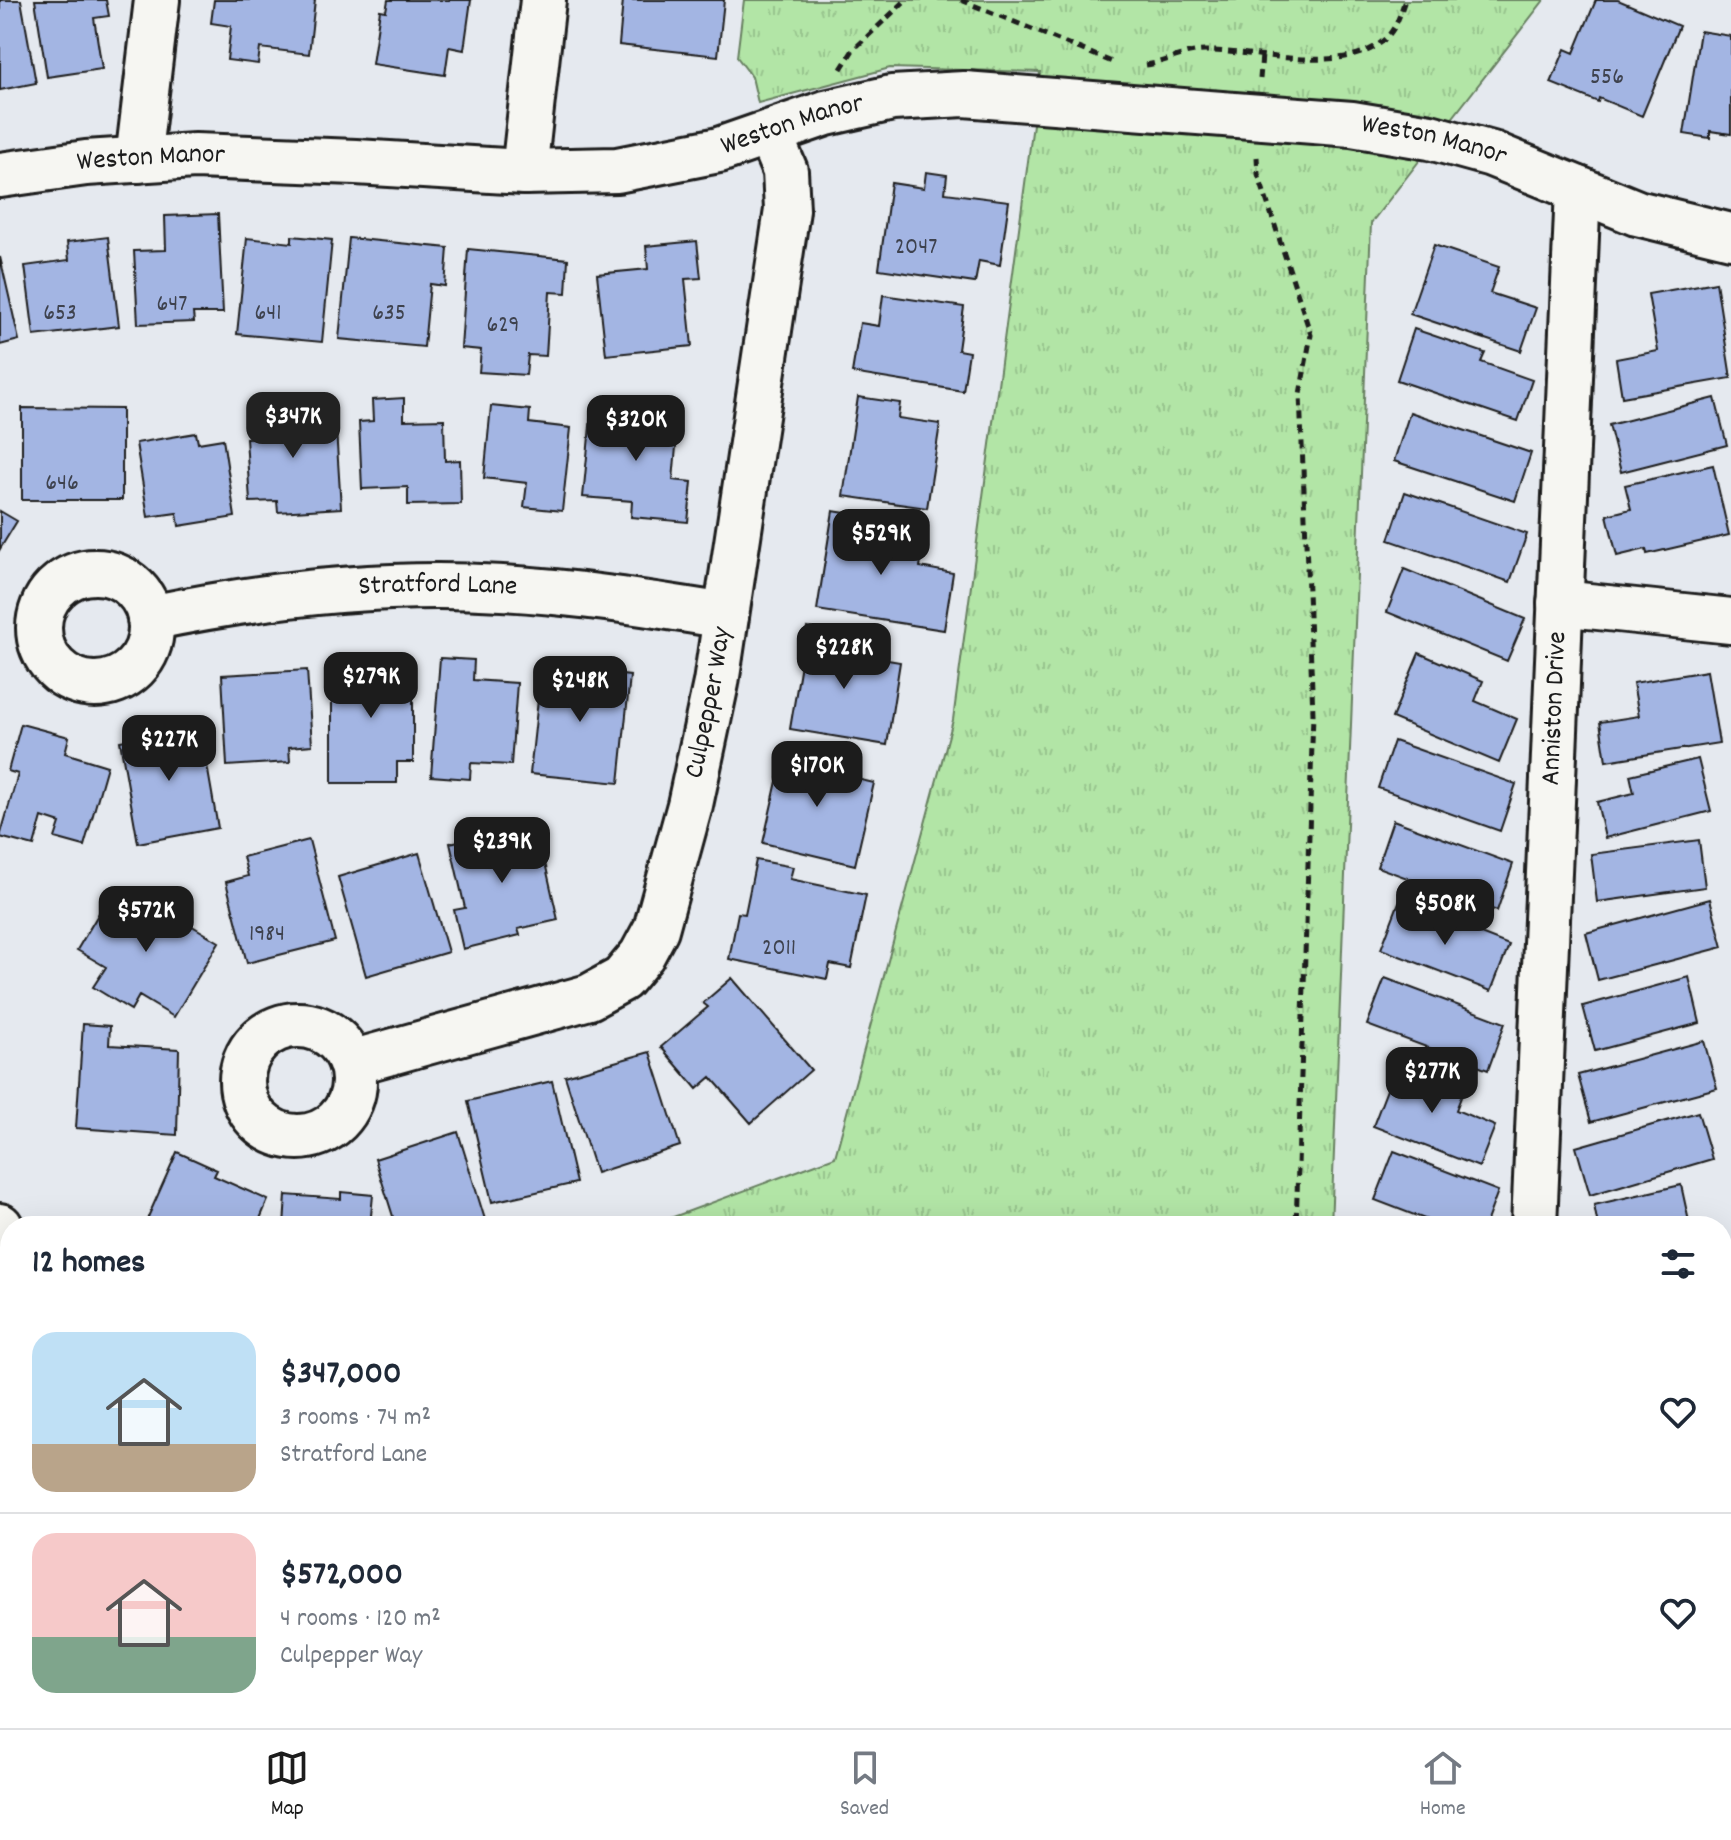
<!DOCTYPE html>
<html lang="en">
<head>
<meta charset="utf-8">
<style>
	:root { --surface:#fff; --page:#f2f2f3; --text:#1f2937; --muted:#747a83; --line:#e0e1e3; --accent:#1c1c1c }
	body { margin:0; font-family:Dekko,sans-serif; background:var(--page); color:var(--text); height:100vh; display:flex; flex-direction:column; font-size:30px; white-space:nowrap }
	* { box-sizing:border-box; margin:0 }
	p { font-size:26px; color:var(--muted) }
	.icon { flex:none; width:44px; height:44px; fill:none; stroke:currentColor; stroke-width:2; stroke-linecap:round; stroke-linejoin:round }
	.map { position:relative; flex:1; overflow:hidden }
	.drawer { position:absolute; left:0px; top:1216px; width:1732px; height:512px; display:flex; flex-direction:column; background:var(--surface); border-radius:32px 32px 0 0; box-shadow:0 8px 32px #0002 }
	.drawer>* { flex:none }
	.price { position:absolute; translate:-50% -68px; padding:0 18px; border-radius:16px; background:var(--accent); color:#fff; font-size:26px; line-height:52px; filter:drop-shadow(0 2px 4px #0008) }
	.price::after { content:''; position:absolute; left:50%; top:48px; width:24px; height:18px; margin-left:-12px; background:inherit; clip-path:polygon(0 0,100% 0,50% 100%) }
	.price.selected { background:#222; color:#fff }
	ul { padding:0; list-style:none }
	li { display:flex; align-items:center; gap:24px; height:200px; padding:0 32px }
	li+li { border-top:2px solid var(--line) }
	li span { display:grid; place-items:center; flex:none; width:224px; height:160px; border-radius:24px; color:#555 }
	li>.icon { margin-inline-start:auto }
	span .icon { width:96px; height:96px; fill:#fffc; stroke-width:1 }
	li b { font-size:34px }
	h2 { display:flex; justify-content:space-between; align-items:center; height:96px; padding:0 32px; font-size:34px }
	.dock { display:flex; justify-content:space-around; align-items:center; height:112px; border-top:2px solid var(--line); background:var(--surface); font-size:22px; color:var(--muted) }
	.dock a { display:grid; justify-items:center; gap:4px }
	.dock .selected { color:var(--accent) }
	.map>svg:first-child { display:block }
	.grass { fill:url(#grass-tufts); stroke:#678061; stroke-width:2 }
	.water { fill:#9bc9f6; stroke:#68849f; stroke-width:2 }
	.building { fill:#a3b5e3; stroke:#1c1c1c; stroke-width:2 }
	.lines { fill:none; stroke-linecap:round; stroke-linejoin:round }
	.minor-casing { stroke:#1c1c1c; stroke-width:50 }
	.major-casing { stroke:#1c1c1c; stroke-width:50 }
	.path { stroke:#1c1c1c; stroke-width:5; stroke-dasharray:8 6; stroke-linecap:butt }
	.minor { stroke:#f6f6f2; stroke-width:44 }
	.major { stroke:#f9deab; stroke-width:44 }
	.labels { text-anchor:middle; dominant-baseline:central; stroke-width:7; stroke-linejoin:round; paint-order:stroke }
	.number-label { font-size:24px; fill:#3e424e }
	.street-label { font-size:28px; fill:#1c1c1c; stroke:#f6f6f2 }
</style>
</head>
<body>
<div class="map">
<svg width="1731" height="1728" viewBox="0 0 1731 1728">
	<defs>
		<pattern id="grass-tufts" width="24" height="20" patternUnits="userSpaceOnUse" patternTransform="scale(2)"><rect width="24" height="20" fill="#b2e5a6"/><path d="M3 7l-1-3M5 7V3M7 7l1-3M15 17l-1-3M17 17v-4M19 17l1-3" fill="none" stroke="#98c48e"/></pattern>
	</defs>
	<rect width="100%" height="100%" fill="#e5e9ef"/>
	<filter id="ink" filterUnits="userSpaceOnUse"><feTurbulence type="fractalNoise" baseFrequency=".0125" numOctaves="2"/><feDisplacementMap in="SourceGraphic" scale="16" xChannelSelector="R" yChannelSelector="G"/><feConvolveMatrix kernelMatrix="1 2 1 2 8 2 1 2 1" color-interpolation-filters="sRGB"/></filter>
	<g filter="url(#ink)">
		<path class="grass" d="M744 0H1544L1371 223 1331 1226H649L835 1157 953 720 1040 72 890 68 758 103 752 77 737 57Z
			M289 1718H1425L1414 1728H292Z"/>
		<path class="water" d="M319 1718H671L661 1728H320Z"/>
		<path class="building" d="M0 0H21L36 83 0 90Z
			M35 0H106L109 16 94 18 102 69 47 77Z
			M214 0H315L309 54 260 48 258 64 227 60 231 26 211 23Z
			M388 0H471L464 50 449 47 445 75 372 64 380 10 386 11Z
			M623 0H724L718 56 619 45Z
			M1596 0H1618L1679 26 1642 116 1599 98 1598 102 1551 83 1565 49 1574 53Z
			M1700 31 1731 36V134L1710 131V138L1684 134Z
			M926 172 947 175 945 193 1009 201 1000 265 979 261 975 283 879 269 891 183 924 188Z
			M218 214 223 313H193L194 322 138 324 134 251 166 250 165 216Z
			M292 236 332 240 322 342 237 334 247 238 292 243Z
			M108 237 119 326 34 336 25 266 69 260 67 242Z
			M349 238 448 248 445 286 430 284 424 347 339 339Z
			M697 241 701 278 685 279 692 346 606 355 597 274 648 269 646 246Z
			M1434 245 1499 267 1490 293 1536 308 1521 351 1410 314Z
			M468 249 568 259 566 293 550 292 546 356 528 355 526 375 479 372 481 350 461 348Z
			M0 257 19 340 0 345Z
			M1716 282 1731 378 1622 397 1616 359 1658 351 1648 294Z
			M883 295 964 307 958 350 969 352 963 391 852 373 860 323 879 326Z
			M1414 329 1485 353 1481 362 1532 380 1518 421 1397 380Z
			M858 397 900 403 898 418 940 424 927 508 843 496Z
			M404 398V420L444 419 445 461 460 460 461 504 408 505V487L362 489 359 422 373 421 372 400Z
			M1715 398 1727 445 1621 472 1609 425Z
			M309 401 311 431 336 429 341 508 278 512 277 501 250 502 246 438 260 437 259 404Z
			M491 406 530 410 529 423 571 428 562 511 524 507 527 483 484 478Z
			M592 406 679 414 673 480 692 482 688 522 631 517 632 501 583 497Z
			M22 408 122 409V500H22Z
			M1410 412 1531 453 1515 501 1394 461Z
			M196 433 198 443 223 439 235 517 179 526 177 513 148 517 136 443Z
			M1713 465 1729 535 1647 554 1646 549 1617 556 1607 515 1631 509 1625 485Z
			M1405 492 1527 534 1510 582 1389 540Z
			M0 511 17 521 0 549Z
			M833 511 871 517 869 533 924 542 920 567 953 573 944 630 817 610Z
			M1404 569 1525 619 1507 661 1387 612Z
			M807 628 843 634 840 652 900 662 887 745 790 729Z
			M1419 653 1483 681 1475 701 1517 719 1499 763 1392 718Z
			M440 658 474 660 473 680 517 683 511 765 471 763 470 779 431 776Z
			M332 661H413V762H397V783H332Z
			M542 662 567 665 566 669 630 676 619 783 530 774Z
			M307 670 312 745 289 747 290 762 227 766 222 675Z
			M1707 671 1719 743 1606 761 1600 722 1639 716 1633 683Z
			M199 719 218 828 138 843 120 741 163 733 162 726Z
			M21 724 69 737 65 753 107 766 84 846 55 838 60 823 42 817 34 846 0 837 18 774 8 771Z
			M1394 741 1516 784 1500 831 1378 788Z
			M785 746 826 754 822 771 874 783 855 865 763 843Z
			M1698 759 1711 811 1605 838 1597 802 1634 793 1630 775Z
			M1393 820 1513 864 1497 911 1377 867Z
			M536 823 558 920 518 929 520 935 463 949 454 910 465 908 450 843Z
			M309 840 335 941 247 963 226 882 248 876 243 857Z
			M1699 840 1705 887 1597 902 1591 854Z
			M419 853 448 952 366 976 338 877Z
			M756 860 793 867 790 879 866 895 851 968 830 964 827 979 729 959 738 913 745 914Z
			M137 893 219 942 174 1017 139 996 131 1010 93 987 106 967 77 950 108 898 126 909Z
			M1710 899 1723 947 1598 980 1586 933Z
			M1399 902 1509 945 1491 991 1381 949Z
			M1689 977 1700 1023 1595 1051 1583 1006Z
			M732 978 811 1070 751 1123 711 1077 697 1089 661 1047 708 1007 703 1003Z
			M1385 978 1505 1023 1488 1070 1367 1025Z
			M83 1024 110 1026 109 1045 179 1049 177 1135 76 1128Z
			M1704 1041 1717 1088 1591 1122 1578 1075Z
			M650 1052 680 1146 596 1173 565 1076Z
			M1398 1061 1465 1087 1456 1110 1495 1126 1479 1167 1373 1126Z
			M552 1081 576 1183 492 1202 468 1101Z
			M1698 1112 1712 1159 1590 1195 1576 1147Z
			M458 1132 487 1226H396L375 1159Z
			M1394 1151 1498 1191 1485 1226H1443L1375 1200Z
			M177 1152 217 1170 214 1176 268 1200 257 1226H144Z
			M1681 1185 1690 1226H1598L1594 1205Z
			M341 1192 373 1195 370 1226H284L286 1195 341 1199Z
			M1722 1390 1731 1422V1480L1722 1482Z"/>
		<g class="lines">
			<g class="minor-casing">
				<g id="minor">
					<path d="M138 160 157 0"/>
					<path d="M524 172 543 0"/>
					<path id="s1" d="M0 175 86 163 195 156 356 162 524 172 617 170 719 150 826 113 892 98 964 94 1352 124 1430 137 1492 154 1637 213 1731 236"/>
					<circle cx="95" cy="628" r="56"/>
					<path d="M1560 603 1731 621"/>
					<path id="s2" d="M150 618C265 594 384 581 502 588 577 592 651 604 726 616"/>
					<circle cx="298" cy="1081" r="56"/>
					<path id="s3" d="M351 1063 589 997 622 979 642 955 656 929 690 805 716 683 787 210 785 171 769 133"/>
					<path d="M0 1226 10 1261"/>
					<path id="s4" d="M1534 1226 1578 189"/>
					<path d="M1722 1299 1731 1293"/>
					<path d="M136 1718 139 1728"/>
					<path d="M85 1728 86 1718"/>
				</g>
			</g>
			<g class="major-casing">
				<path id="major" d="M1693 1728 1708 1718"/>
			</g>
			<path class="path" d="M961 0 1112 62
				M1146 65C1167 62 1184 51 1205 51 1254 50 1348 77 1386 38 1397 27 1400 14 1405 0
				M841 69 853 50 906 0
				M1260 79 1262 55
				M1257 157 1258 174 1311 335 1300 394 1313 714 1296 1226
				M0 1556 4 1546 10 1542
				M1722 1600 1731 1595
				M229 1718 232 1728
				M1336 1728 1337 1718
				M1511 1728 1525 1718"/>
			<use href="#minor" class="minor"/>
			<use href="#major" class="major"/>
		</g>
	</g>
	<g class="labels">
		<g class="number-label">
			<text x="1607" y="78">556</text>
			<text x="916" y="248">2047</text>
			<text x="172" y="305">647</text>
			<text x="60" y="314">653</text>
			<text x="268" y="314">641</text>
			<text x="389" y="314">635</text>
			<text x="503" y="326">629</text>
			<text x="62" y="484">646</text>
			<text x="267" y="935">1984</text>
			<text x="779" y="949">2011</text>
		</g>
		<g class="street-label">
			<text stroke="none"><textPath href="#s1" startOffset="800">Weston Manor</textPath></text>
			<text stroke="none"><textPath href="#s1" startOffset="1448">Weston Manor</textPath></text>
			<text stroke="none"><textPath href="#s1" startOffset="152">Weston Manor</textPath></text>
			<text stroke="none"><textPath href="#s2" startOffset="290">Stratford Lane</textPath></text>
			<text stroke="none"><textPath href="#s3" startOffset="578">Culpepper Way</textPath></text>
			<text stroke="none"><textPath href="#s4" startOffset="518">Anniston Drive</textPath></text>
		</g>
	</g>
</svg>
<b class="price selected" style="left:293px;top:460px">$347K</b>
<b class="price" style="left:636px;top:463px">$320K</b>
<b class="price" style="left:881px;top:577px">$529K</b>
<b class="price" style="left:844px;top:691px">$228K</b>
<b class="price" style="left:371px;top:720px">$279K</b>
<b class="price" style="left:580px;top:724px">$248K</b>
<b class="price" style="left:169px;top:783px">$227K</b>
<b class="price" style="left:817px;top:809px">$170K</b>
<b class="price" style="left:502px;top:885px">$239K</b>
<b class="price" style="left:1445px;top:947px">$508K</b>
<b class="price" style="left:146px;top:954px">$572K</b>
<b class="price" style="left:1432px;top:1115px">$277K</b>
<section class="drawer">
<h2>12 homes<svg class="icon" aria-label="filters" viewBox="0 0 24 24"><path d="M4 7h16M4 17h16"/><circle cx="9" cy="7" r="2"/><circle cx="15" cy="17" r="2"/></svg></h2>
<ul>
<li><span style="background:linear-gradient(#bfe0f5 70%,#b9a48a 0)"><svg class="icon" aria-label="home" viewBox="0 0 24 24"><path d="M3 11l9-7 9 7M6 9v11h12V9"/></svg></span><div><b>$347,000</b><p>3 rooms · 74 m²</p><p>Stratford Lane</p></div><svg class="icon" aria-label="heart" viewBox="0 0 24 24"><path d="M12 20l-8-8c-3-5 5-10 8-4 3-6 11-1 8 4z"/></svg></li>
<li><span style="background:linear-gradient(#f6c9c9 65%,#7fa58c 0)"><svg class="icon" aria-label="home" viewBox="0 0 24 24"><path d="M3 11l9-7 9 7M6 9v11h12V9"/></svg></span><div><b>$572,000</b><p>4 rooms · 120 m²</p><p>Culpepper Way</p></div><svg class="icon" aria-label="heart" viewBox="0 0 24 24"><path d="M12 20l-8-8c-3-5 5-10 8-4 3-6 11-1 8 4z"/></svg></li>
</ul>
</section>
</div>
<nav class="dock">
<a class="selected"><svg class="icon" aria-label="map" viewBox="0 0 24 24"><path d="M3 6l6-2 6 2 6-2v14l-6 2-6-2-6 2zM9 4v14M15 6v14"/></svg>Map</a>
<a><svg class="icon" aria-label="saved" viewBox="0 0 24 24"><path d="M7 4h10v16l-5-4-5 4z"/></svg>Saved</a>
<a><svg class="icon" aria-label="home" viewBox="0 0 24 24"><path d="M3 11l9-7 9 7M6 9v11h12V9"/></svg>Home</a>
</nav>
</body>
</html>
